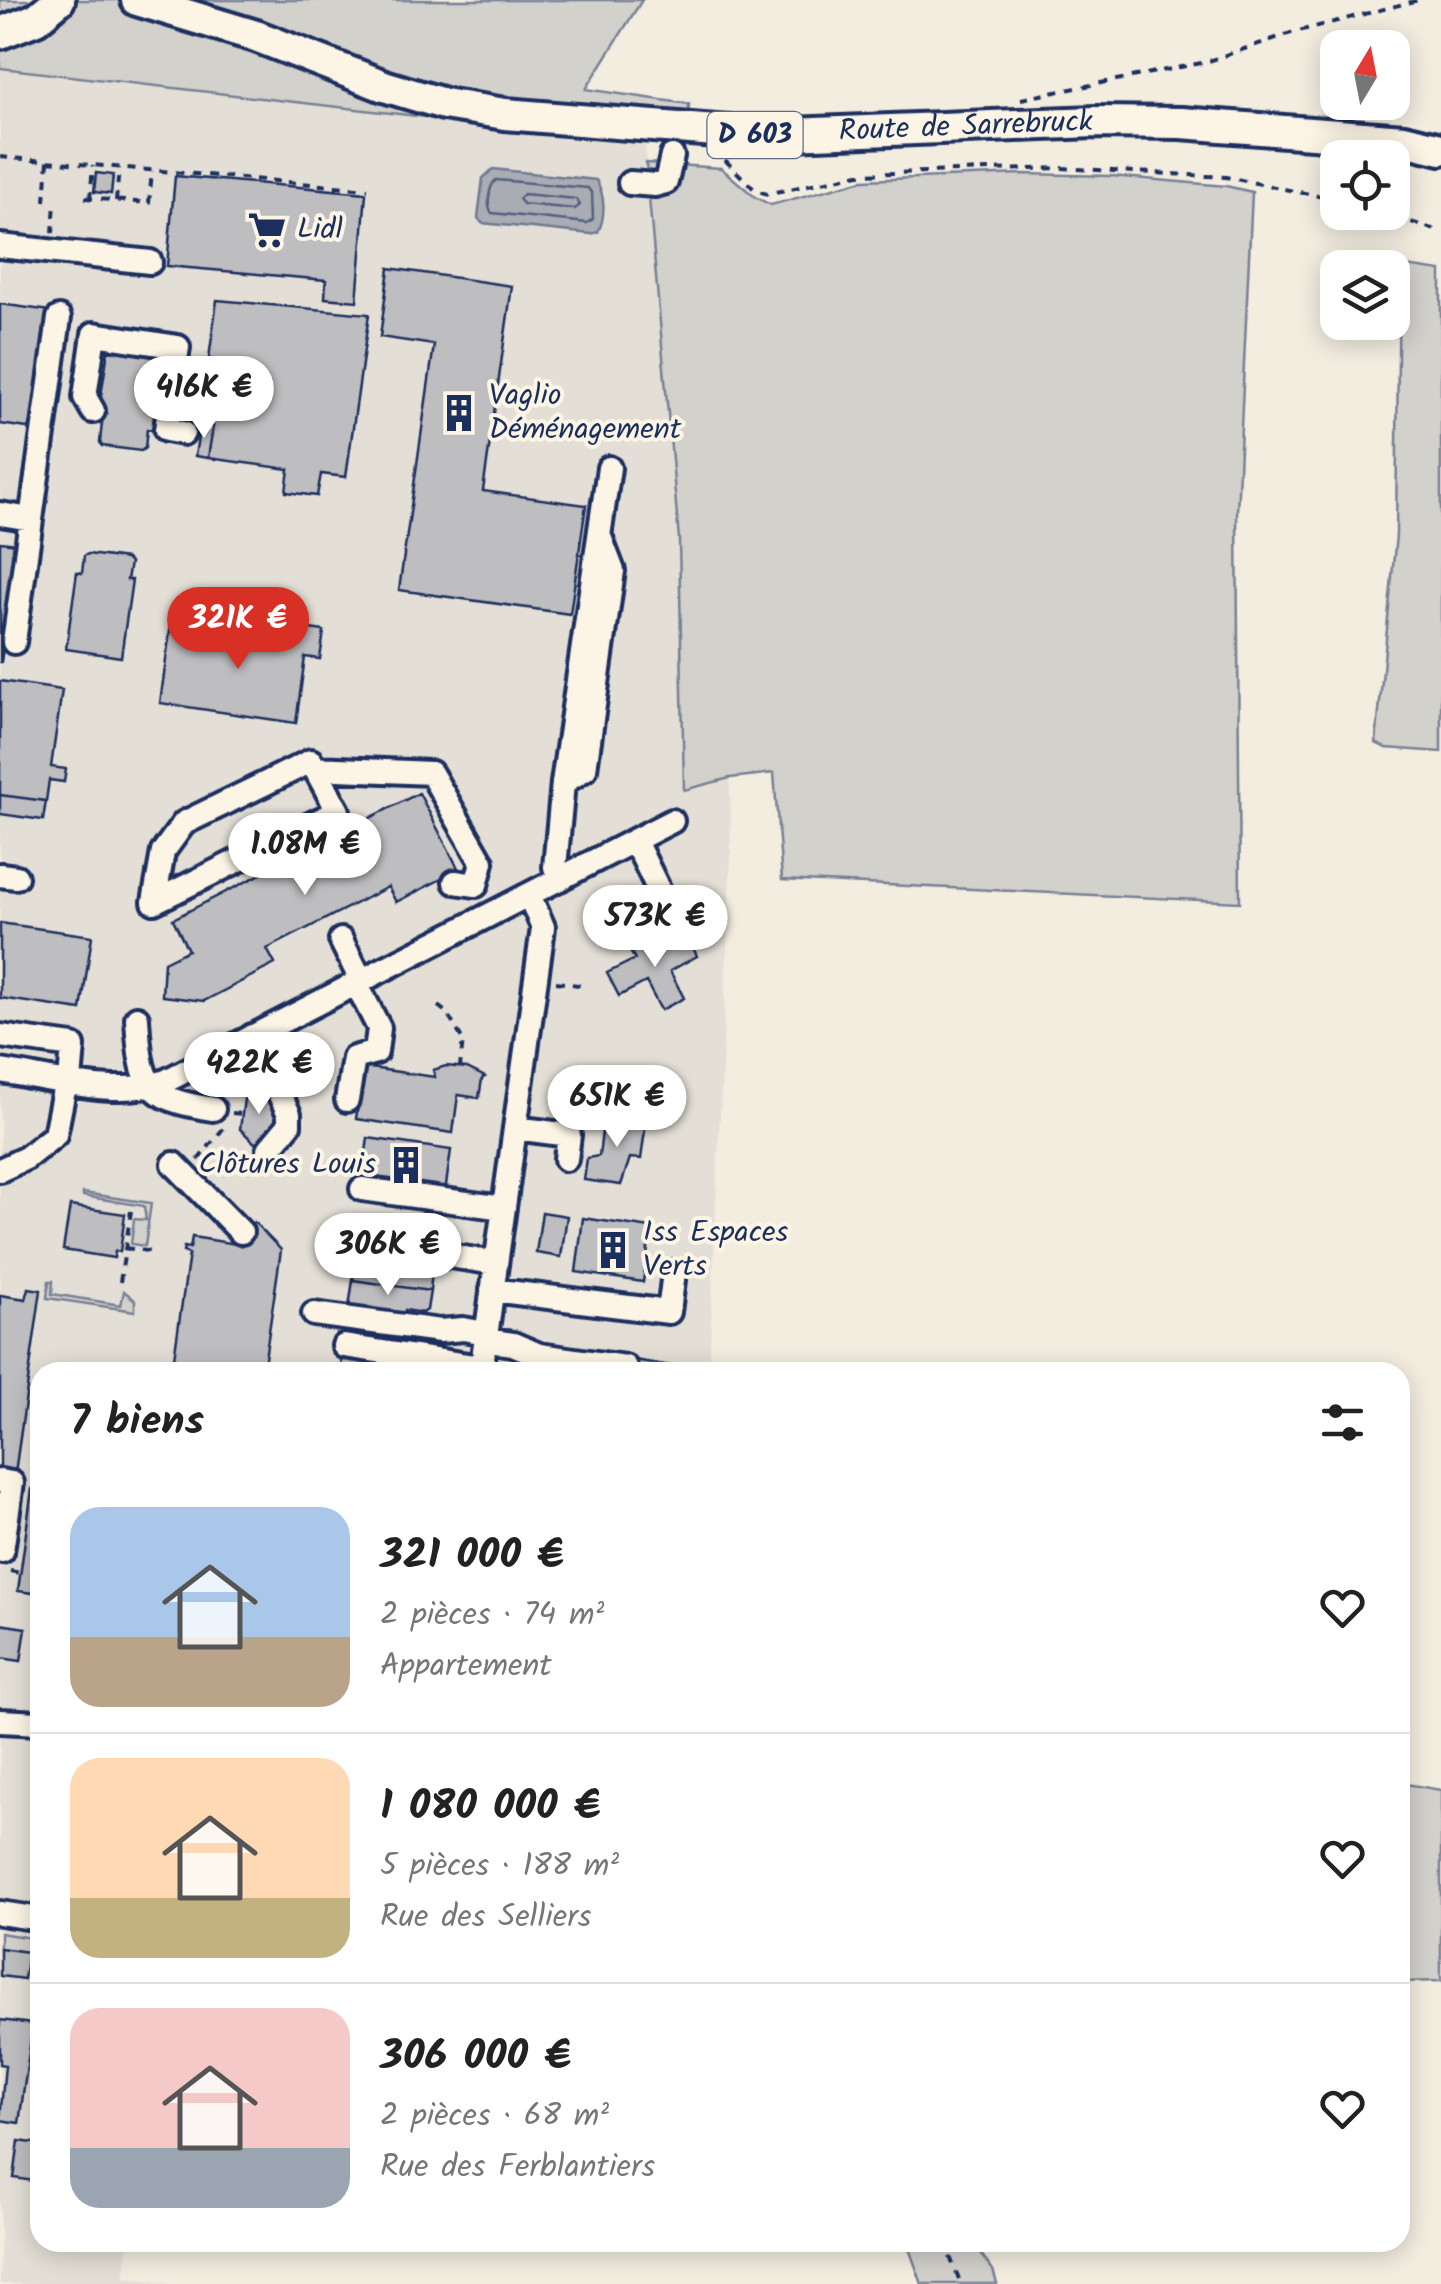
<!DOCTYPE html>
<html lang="fr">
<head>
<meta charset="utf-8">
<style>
	:root { --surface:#fff; --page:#f2f2f2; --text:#222; --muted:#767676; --line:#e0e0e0; --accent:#d93025 }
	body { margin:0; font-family:Kalam,sans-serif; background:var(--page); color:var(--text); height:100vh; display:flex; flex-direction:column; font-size:38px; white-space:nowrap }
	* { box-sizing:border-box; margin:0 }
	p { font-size:32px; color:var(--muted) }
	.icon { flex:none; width:55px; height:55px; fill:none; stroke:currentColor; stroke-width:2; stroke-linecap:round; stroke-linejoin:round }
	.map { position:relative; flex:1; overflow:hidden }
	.side { position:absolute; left:30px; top:1362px; width:1380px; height:890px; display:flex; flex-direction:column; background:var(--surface); border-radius:30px; box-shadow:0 5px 25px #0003 }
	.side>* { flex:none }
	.needle { width:65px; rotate:10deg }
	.buttons { position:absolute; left:1320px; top:30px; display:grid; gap:20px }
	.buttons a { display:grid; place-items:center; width:90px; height:90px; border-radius:20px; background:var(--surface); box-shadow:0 5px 25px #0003; font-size:50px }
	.price { position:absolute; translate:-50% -85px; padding:0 22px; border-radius:35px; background:#fff; color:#222; font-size:32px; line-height:65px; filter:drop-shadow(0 2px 5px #0008) }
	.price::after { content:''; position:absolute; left:50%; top:60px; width:30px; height:22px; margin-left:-15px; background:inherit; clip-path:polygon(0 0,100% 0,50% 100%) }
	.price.on { background:var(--accent); color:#fff }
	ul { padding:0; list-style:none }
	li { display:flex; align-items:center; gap:30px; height:250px; padding:0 40px }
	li+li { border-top:2px solid var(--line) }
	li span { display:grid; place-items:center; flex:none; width:280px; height:200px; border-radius:30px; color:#555 }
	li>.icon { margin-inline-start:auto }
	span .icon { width:120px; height:120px; fill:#fffc; stroke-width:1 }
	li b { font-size:42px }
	h2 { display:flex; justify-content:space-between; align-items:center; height:120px; padding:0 40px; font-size:42px }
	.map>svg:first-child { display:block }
	.built { fill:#e3dfd6 }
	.green { fill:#d3d1cc; stroke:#778095; stroke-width:2.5 }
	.water { fill:#a9acb3; stroke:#707a91; stroke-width:2.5 }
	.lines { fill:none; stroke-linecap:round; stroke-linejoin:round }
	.shore { stroke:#546180; stroke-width:2.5 }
	.building { fill:#bebec0; stroke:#1b2f5e; stroke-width:2.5 }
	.minor-casing { stroke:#1b2f5e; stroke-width:30 }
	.major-casing { stroke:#1b2f5e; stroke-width:38 }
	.path { stroke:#1b2f5e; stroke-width:4; stroke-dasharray:8 8; stroke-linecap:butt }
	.minor { stroke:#fcf5e5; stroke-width:22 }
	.major { stroke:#fcf5e5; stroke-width:30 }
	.labels { text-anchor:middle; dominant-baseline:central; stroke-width:8; stroke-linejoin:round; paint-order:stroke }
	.shield { fill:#fcf5e5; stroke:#5e6a86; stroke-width:2.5 }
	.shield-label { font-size:28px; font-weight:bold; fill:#1b2f5e }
	.street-label { font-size:30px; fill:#1b2f5e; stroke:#fcf5e5 }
	.poi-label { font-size:30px; fill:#1b2f5e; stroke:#fcf5e5; text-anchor:start }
</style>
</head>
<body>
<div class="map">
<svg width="1441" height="2284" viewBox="0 0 1441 2284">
	<rect width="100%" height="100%" fill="#f3ede0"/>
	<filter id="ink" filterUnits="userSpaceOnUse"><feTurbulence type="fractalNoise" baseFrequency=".01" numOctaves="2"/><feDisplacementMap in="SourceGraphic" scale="20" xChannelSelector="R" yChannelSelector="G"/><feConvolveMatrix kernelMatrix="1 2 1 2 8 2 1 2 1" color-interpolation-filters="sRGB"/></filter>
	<g filter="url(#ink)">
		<path class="built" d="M0 68 645 142 679 539 684 789 730 778 731 856 709 1372H40V2242L129 2243 124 2277 170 2284H0Z"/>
		<path class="green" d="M0 0H642L586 89 689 104 687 147 0 68Z
			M646 163 721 168 755 197 771 205 863 180 1024 174 1111 176 1226 186 1252 192 1237 513 1240 902 782 880 774 773 730 778 684 790 679 539Z
			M1399 265 1441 271V752L1386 748 1376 743 1396 535Z
			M83 1193 151 1203 145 1246 131 1244 134 1219 146 1220 144 1206 83 1196Z
			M49 1281H53L52 1294 121 1305 124 1291 135 1300V1311L47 1298Z
			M1400 1783 1441 1790V1981L1400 1982Z
			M0 1933 31 1938 28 1952 0 1948Z
			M907 2243H973L993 2270 997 2284H922Z"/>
		<path class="water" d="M493 169 596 180C605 195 606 216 598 232L591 234 482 223 478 218 483 178Z"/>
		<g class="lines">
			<path class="shore" d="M496 180 588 188 592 194 593 219 587 223 492 213C486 206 489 186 496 180Z
				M524 194 576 199 580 205 575 209 523 204 519 199Z"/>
		</g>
		<path class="building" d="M96 173 113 175 111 194 94 192Z
			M175 176 366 193 357 301 325 298 326 280 167 266Z
			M389 268 512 286 483 491 586 505 570 614 399 590 434 345 380 337Z
			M217 300 369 314 346 477 321 474 317 496 286 492 289 469 208 458 213 426 200 424Z
			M0 304 51 311 34 429 0 424Z
			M109 344 164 353 152 430 147 429 145 448 141 451 102 446 100 442 102 423 97 422Z
			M200 424 213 426 208 458 195 456Z
			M0 542 18 544 1 662H0Z
			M88 554 126 559 130 563 127 580H132L121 657 66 649 77 572 82 573 84 556Z
			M171 624 294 641 296 627 324 631 320 659 305 657 296 723 160 703Z
			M0 681 62 690 51 767 66 769 64 782 49 780 46 801 0 795Z
			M419 793 459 870 396 902 388 887 267 949 275 964 204 1001 162 996 164 962 188 950 173 919Z
			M0 795 46 801 43 820 0 814Z
			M0 923 92 936 81 1010 0 998Z
			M686 933 697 956 670 971 684 998 661 1010 646 982 619 996 607 973 635 959 631 953 655 941 659 947Z
			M446 1066 467 1068 485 1077 482 1079 479 1098 458 1095 453 1133 356 1119 363 1067 435 1077 433 1070Z
			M266 1088 282 1120 258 1146 240 1129 244 1099Z
			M636 1114 647 1116 641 1159 630 1158 621 1185 584 1180 587 1158 599 1156 603 1124 609 1119 629 1122Z
			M368 1138 451 1150 445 1192 362 1181Z
			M70 1206 125 1214 120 1252 115 1251 114 1258 63 1250Z
			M542 1212 567 1216 561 1257 536 1253Z
			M583 1218 651 1228 643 1282 576 1272Z
			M254 1222 281 1250 263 1372H172L189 1254 183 1252 184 1247 190 1248 192 1237 236 1244Z
			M357 1253 411 1260V1265L429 1267 432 1271 430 1291 353 1280Z
			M353 1280 430 1291 427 1310 423 1313 405 1310 404 1315 349 1307Z
			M29 1288 41 1290 15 1473 0 1471V1295L26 1299Z
			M342 1358 396 1365V1370L414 1372H340Z
			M634 1360 690 1369V1372H631Z
			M32 1489 40 1490V1594L18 1591Z
			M0 1624 26 1628 21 1661 0 1658Z
			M0 1948 28 1952 24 1979 0 1976Z
			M0 2020 33 2024 19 2123 0 2120 5 2065 0 2064Z
			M19 2141 40 2144V2182L14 2178Z"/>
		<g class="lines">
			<g class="minor-casing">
				<path id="minor" d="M630 183 655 185 666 182 672 156
					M0 246 150 262
					M93 411 85 397 94 334 178 347 166 430 183 433
					M0 514 31 519
					M14 642 59 318
					M311 761 338 811 154 902 163 852 184 823Z
					M315 768 431 773 482 862 476 885 455 882
					M563 783 585 769 613 571 600 537
					M635 841 666 905
					M0 875 16 877
					M560 879 555 867 563 783 609 468
					M341 940 361 980
					M137 1018C141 1084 144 1099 213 1109
					M0 1036 73 1046 70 1081
					M252 1036 289 1114V1125L269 1149
					M0 1071C50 1078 118 1099 166 1081L672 821
					M347 1100 354 1058 376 1052 379 1028 356 983
					M515 1128 569 1135 566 1159
					M174 1164 241 1232
					M0 1170 26 1158 55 1135 66 1080
					M362 1189 504 1208
					M384 1246 496 1263
					M492 1290 669 1312 674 1272
					M314 1314 440 1331 463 1329 486 1333
					M485 1340 513 1344 539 1355 625 1367
					M344 1346 481 1367
					M481 1372 542 935 543 927 529 895
					M0 1481 12 1483 2 1551
					M0 1721 40 1723
					M0 1913 40 1919"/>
			</g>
			<g class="major-casing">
				<g id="major">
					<path id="s1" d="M137 0 256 36 384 86 444 104 505 114 765 135 1095 122 1181 123 1404 140 1441 149"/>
					<path d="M0 33 36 19 59 0"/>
				</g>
			</g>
			<path class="path" d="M1021 99 1206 62 1291 33 1419 0
				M0 157 368 189
				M725 160 754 189 767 194 859 174 1060 168 1226 177 1338 200
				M85 198 149 203 152 171
				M90 199 93 166
				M45 201 48 161
				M116 201 119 168
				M1381 212 1441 232
				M53 233 55 202
				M686 906 702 938 693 943
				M556 982 586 986
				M438 1006 446 1012 463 1040 460 1067
				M232 1113 242 1114
				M198 1160 226 1125
				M125 1248 155 1252
				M120 1282 131 1211
				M10 1571 20 1573
				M944 2242 961 2284"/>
			<use href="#minor" class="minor"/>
			<use href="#major" class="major"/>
		</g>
	</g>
	<defs>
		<g id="supermarket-bare" transform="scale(3)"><path d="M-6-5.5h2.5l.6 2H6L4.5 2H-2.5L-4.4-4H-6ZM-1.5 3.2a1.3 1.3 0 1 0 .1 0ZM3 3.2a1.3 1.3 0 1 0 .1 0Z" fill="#1b2f5e" stroke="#fcf5e5" stroke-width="2.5" paint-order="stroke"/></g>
		<g id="building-bare" transform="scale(3)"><path d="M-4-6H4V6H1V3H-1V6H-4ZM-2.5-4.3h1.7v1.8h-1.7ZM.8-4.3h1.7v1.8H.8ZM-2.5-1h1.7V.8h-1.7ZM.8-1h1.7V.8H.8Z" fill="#1b2f5e" stroke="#fcf5e5" stroke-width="2.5" paint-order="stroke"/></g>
	</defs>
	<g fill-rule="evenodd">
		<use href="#supermarket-bare" x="267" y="230"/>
		<use href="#building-bare" x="459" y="413"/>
		<use href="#building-bare" x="406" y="1165"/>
		<use href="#building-bare" x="613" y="1250"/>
	</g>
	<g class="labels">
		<rect class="shield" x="707.5" y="112" width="95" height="46" rx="8"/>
		<g class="shield-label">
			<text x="755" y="135">D 603</text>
		</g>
		<g class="street-label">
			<text stroke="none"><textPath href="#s1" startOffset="848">Route de Sarrebruck</textPath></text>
		</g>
		<g class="poi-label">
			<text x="297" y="230">Lidl</text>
			<text x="489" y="396">Vaglio<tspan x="489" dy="34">Déménagement</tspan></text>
			<text x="376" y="1165" text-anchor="end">Clôtures Louis</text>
			<text x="643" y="1233">Iss Espaces<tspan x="643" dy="34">Verts</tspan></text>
		</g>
	</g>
</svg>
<div class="buttons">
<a><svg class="needle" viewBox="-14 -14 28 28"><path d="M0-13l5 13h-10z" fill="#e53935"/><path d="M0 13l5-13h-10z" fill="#767676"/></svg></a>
<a><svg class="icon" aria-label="locate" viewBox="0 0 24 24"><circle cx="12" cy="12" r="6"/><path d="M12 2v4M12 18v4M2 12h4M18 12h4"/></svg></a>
<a><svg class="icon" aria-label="layers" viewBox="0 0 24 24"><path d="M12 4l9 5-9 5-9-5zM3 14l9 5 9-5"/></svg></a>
</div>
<b class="price" style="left:204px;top:441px">416K €</b>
<b class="price on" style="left:238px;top:672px">321K €</b>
<b class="price" style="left:305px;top:898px">1.08M €</b>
<b class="price" style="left:655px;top:970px">573K €</b>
<b class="price" style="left:259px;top:1117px">422K €</b>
<b class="price" style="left:617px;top:1150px">651K €</b>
<b class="price" style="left:388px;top:1298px">306K €</b>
<section class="side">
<h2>7 biens<svg class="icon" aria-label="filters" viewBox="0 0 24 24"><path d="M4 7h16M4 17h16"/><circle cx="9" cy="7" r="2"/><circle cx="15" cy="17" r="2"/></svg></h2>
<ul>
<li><span style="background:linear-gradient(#a9c7e8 65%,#b9a48a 0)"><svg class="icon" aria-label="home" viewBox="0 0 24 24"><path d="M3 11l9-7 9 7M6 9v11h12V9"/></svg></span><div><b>321 000 €</b><p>2 pièces · 74 m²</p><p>Appartement</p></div><svg class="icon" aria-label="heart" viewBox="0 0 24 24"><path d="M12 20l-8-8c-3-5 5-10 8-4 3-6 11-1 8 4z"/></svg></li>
<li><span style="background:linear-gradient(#ffd9b3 70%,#c2b280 0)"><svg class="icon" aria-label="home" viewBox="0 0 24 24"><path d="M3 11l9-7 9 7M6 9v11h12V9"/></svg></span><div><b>1 080 000 €</b><p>5 pièces · 188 m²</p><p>Rue des Selliers</p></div><svg class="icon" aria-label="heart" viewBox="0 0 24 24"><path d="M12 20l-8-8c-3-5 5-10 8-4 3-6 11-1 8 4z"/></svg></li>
<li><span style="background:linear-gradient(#f6c9c9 70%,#9aa5b1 0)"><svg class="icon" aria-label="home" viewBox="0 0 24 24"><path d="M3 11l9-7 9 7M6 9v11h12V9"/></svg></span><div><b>306 000 €</b><p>2 pièces · 68 m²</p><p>Rue des Ferblantiers</p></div><svg class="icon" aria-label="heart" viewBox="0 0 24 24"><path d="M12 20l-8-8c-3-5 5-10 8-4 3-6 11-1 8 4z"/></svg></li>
</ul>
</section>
</div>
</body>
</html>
